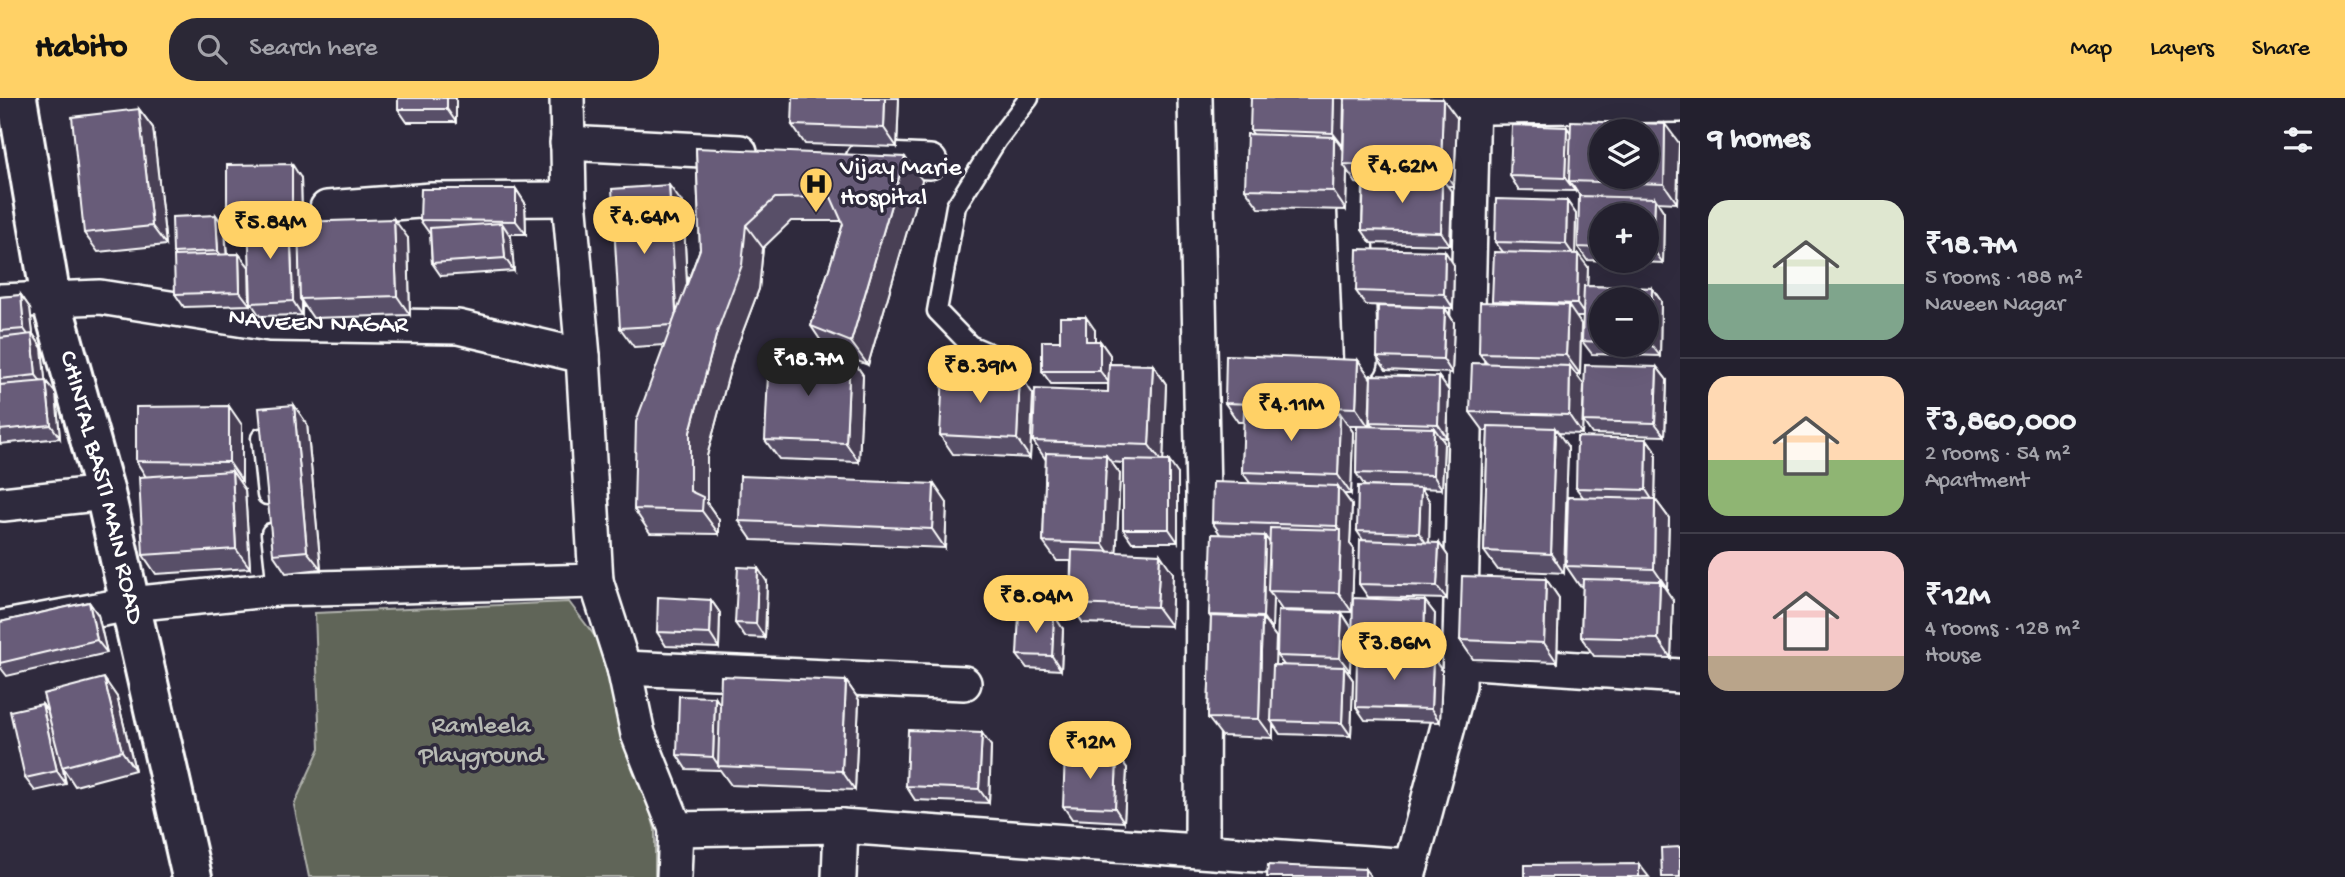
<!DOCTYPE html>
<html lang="en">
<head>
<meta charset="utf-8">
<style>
	:root { --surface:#23202e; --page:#2b2836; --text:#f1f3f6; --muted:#a3a3aa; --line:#403e4a; --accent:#ffd166 }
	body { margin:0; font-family:"Gochi Hand",sans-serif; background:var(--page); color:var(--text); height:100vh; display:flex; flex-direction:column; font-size:26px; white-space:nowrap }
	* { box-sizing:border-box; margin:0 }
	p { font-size:23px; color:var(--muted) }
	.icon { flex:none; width:38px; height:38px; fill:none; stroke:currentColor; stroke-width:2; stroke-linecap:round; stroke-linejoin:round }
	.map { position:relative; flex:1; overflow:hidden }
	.drawer { display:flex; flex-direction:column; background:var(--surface); width:665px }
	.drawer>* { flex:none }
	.controls { position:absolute; left:1589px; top:21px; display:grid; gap:14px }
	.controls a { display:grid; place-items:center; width:70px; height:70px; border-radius:50%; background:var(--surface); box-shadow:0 7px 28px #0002,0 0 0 2px var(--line); font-size:35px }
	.price { position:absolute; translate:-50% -60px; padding:0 16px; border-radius:24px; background:var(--accent); color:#111; font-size:23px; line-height:46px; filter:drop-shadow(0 2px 4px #0008) }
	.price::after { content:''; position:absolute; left:50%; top:42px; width:21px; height:16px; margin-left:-10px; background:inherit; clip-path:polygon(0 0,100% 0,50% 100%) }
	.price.selected { background:#222; color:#fff }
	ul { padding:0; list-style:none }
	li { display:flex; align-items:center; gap:21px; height:175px; padding:0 28px }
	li+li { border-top:2px solid var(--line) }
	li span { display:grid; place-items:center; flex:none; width:196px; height:140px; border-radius:21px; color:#555 }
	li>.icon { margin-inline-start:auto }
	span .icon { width:84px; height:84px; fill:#fffc; stroke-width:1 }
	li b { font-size:30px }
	h2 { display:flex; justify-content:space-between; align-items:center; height:84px; padding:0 28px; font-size:30px }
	header { display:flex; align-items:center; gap:42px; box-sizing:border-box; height:98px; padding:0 35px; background:var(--accent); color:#111 }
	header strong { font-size:33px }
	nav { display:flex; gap:38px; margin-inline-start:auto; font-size:24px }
	.search { width:490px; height:63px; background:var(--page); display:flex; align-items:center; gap:18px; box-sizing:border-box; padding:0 24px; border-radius:28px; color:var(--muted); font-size:26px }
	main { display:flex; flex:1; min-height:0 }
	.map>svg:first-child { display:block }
	.green { fill:#606558; stroke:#b0b2ac; stroke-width:2 }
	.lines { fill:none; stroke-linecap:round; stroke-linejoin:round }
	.service-casing { stroke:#fff; stroke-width:23 }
	.minor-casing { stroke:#fff; stroke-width:38 }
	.tertiary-casing { stroke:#fff; stroke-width:44 }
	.service { stroke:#2f2a3d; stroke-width:18 }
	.minor { stroke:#2f2a3d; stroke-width:33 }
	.tertiary { stroke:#2f2a3d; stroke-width:38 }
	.wall { fill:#594f68; stroke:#fff; stroke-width:2; fill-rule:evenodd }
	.shaded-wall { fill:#494055; stroke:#fff; stroke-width:2 }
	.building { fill:#685c79; stroke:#fff; stroke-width:2; fill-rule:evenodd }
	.labels { text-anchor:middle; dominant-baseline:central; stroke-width:7; stroke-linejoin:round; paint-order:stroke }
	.poi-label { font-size:26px; fill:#fff; stroke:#2f2a3d; text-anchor:start }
	.street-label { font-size:26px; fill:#fff; stroke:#2f2a3d }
	.park-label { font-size:26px; fill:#b7bab4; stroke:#2f2a3d }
</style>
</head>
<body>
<header>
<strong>Habito</strong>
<div class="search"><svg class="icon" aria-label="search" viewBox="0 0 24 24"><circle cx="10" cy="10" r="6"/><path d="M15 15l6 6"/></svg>Search here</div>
<nav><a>Map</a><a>Layers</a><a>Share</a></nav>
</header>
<main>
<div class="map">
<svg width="1680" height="779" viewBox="0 0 1680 779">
	<rect width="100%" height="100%" fill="#2f2a3d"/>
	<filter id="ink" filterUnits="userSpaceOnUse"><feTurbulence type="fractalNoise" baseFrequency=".0143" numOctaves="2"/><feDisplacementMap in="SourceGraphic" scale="14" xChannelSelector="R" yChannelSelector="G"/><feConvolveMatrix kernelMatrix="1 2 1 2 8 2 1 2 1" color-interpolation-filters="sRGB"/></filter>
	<g filter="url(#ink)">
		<path class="green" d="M569 504 606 553 655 731V779H309L294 707 320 650 315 515Z"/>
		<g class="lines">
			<g class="service-casing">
				<path id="service" d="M1010 264 970 247 937 213 956 108 997 42 1029 0
					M261 340 267 397
					M271 435 277 491"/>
			</g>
			<g class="minor-casing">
				<g id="minor">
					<path d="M1195 0 1203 397 1202 752"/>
					<path d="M1403 10 1680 7"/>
					<path d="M1352 36 1361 264"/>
					<path d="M567 45 740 54"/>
					<path d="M863 61 930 64"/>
					<path d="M327 110 432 102 569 101"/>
					<path id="s1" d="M0 203 100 199 270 226 458 229 583 258"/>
					<path d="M3 406 105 395"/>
					<path d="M596 483 624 570 638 636 676 731 841 728 1411 768"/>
					<path d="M0 530 130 506 277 491 596 483 583 258 569 101 567 0"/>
					<path d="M1460 563 1680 578"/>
					<path d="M624 570 964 585"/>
					<path d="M674 779 676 731"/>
					<path d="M839 779 841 728"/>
					<path d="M1408 779 1459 587 1473 0"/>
				</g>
			</g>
			<g class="tertiary-casing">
				<g id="tertiary">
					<path id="s2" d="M17 0 51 201 105 395 192 779"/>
				</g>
			</g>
			<use href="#service" class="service"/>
			<use href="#minor" class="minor"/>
			<use href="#tertiary" class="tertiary"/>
		</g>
		<path class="wall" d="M398 0H456V24H407L398 11Z
			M899 0 897 49 805 46 792 27Z
			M1334 0H1343L1344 2 1343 48H1341L1344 52 1457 20 1454 88H1447L1452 94 1450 147 1371 145 1362 132 1363 86 1356 85 1347 72 1346 112 1259 110 1245 91 1253 36 1250 32Z
			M139 11 153 30 166 147 98 154 84 135Z
			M1571 36 1679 45 1677 105 1657 104 1664 114 1663 165 1587 162 1578 149 1580 98 1575 91V93L1519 92 1510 78ZM1601 117H1647V163H1601Z
			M696 50 922 82 868 267 852 261 863 277 859 364 779 361 765 342 844 258 827 252 811 228 843 126 842 123H791L763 150 759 191 734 257 707 358V405L719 422V436L650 435 634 411 664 247 634 249 620 230 683 106 687 185 700 151Z
			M301 80 302 120 236 121 227 107Z
			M516 91 525 105 526 136H509L511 139 514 173 441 178 432 165 430 136 420 122Z
			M1567 103 1576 116 1575 156 1588 169 1587 188 1652 190 1661 203 1660 258 1592 256 1582 243 1583 219H1576L1581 226 1580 276H1576L1584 287 1582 336 1558 335 1568 349 1564 475 1498 472 1484 453 1488 333H1484L1470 314 1487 266 1479 255 1493 205 1492 203 1503 154 1495 144ZM1601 201H1647V247H1601Z
			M216 117 225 130 227 156H239L249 169 250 207 184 209 175 196V158L173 155Z
			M290 121 298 133 408 140 410 217 313 220 302 204V217L260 218 251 205Z
			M1454 167 1453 210 1366 207 1356 193Z
			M21 197 30 210 33 236 42 250 45 283 56 296 60 340 0 346V199Z
			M1445 210 1454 224 1452 275 1386 272 1377 259Z
			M1095 232V243H1100L1110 257V266L1153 267 1166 286 1163 363 1178 376V444H1132L1123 431V365L1111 364 1120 376 1116 454 1173 475 1171 528 1083 525 1070 506 1071 463H1057L1043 444 1046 362 1033 343 1108 294V286H1051L1042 273 1060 243Z
			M1358 262 1371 281 1369 328 1373 329 1370 324 1439 279 1449 293 1447 340 1441 339 1444 344 1442 391 1365 388 1356 375 1357 328H1349L1353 334 1351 396H1344L1352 407 1350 446 1354 451 1352 514 1282 512 1273 499 1271 532 1276 539 1275 567H1284L1277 558 1342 515 1351 529 1350 573H1347L1353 582 1351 638 1280 636 1273 626V640L1222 638 1208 620 1211 520 1209 517 1220 436 1212 424 1250 385 1242 374 1244 324H1238L1225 305Z
			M1657 269 1667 282 1665 338 1592 336 1583 323Z
			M1033 296 1030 360 953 356 940 337Z
			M294 307 307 326 321 471 286 475 273 456Z
			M242 327V383H238L245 392 250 470 156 476 143 457 146 379 136 363Z
			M1647 341 1656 354 1655 401 1669 420 1667 490H1664L1673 502 1671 560 1594 558 1581 539 1583 488 1579 487 1566 468 1583 399 1576 390Z
			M1421 390 1430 404 1429 445H1439L1448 458 1447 501 1368 499 1359 486 1363 442 1357 433Z
			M947 405 945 450 752 442 739 423Z
			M1546 481 1559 500 1557 564 1473 561 1460 542Z
			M767 484 765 540 745 539 735 525Z
			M711 502 720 515 719 550 666 548 657 534Z
			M1425 503 1435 516 1433 560 1442 573 1440 624 1365 622 1356 609 1361 557 1352 545Z
			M89 504 98 517 107 555 7 578 0 569V524Z
			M1063 531 1061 572 1027 570 1017 557Z
			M846 583 859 602 855 692 731 687 720 672 686 671 677 657 715 599 720 607Z
			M117 599 135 672 75 688 63 670 66 686 35 693 25 680 42 606 48 614Z
			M991 648 989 705 915 702 906 688Z
			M1117 657 1127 670 1124 724 1072 721 1063 708Z"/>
		<path class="shaded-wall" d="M447 0H456V24L447 11Z
			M885 0H899L897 49 884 30Z
			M1334 0H1343L1344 2 1343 48 1333 35Z
			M1443 1 1457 20 1454 88 1441 69Z
			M139 11 153 30 166 147 152 128Z
			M1665 26 1679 45 1677 105 1664 86Z
			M1567 29 1576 43 1569 83 1575 91V93L1565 80Z
			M1334 39 1348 58 1343 66 1347 72 1346 112 1333 93Z
			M905 59 922 82 868 267 851 244Z
			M292 66 301 80 302 120 292 107Z
			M1442 81 1452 94 1450 147 1441 134Z
			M669 87 683 106 690 246 677 227Z
			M516 91 525 105 526 136 516 123Z
			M1655 100 1664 114 1663 165 1653 151Z
			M1567 103 1576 116 1575 159 1566 146Z
			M216 117 225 130 227 166 218 153Z
			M290 121 299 134 300 201 302 204V217L293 203Z
			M394 121 408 140 410 217 397 198Z
			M502 125 511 139 514 173 505 160Z
			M746 127 763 150 759 191 734 257 707 358V405L719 422V436L702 413 690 393V334Z
			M1445 153 1454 167 1453 210 1444 196Z
			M239 156 249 169 250 207 240 194Z
			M1578 156 1588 169 1586 219 1577 206Z
			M1652 190 1661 203 1660 258 1650 245Z
			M21 197 30 210 33 236 42 250 46 290 36 277 33 244 24 231Z
			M1568 207 1581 226 1580 276 1566 257Z
			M1445 210 1454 224 1452 275 1443 261Z
			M1086 219 1095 232V257L1086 243Z
			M1100 243 1110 257V286L1100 273Z
			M850 258 863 277 859 364 846 345Z
			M1358 262 1371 281 1369 329 1356 310Z
			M1153 267 1166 286 1163 366 1149 347Z
			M1570 268 1584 287 1582 336 1569 317Z
			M1657 269 1667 282 1665 338 1655 325Z
			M1020 277 1033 296 1030 360 1017 341Z
			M1439 279 1449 293 1447 340 1438 326Z
			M46 283 56 296 60 340 51 327Z
			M294 307 307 326 321 471 307 453Z
			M229 308 242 327V383L229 364Z
			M1340 315 1353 334 1351 396 1338 377Z
			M1434 330 1444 344 1442 391 1433 377Z
			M1555 330 1568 349 1564 475 1551 456Z
			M1647 341 1656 354 1655 406 1646 392Z
			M1106 357 1120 376 1116 465 1103 446Z
			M1169 363 1178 376V444L1169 431Z
			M232 373 245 392 250 470 236 451Z
			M934 386 947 405 945 450 932 431Z
			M1338 388 1352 407 1350 446 1354 451 1352 514 1339 495 1341 434 1337 428Z
			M1421 390 1430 404 1429 449 1419 435Z
			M1655 401 1669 420 1667 490 1654 471Z
			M1265 438 1274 451 1268 493 1273 499 1272 532 1263 519Z
			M1439 445 1448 458 1447 501 1437 488Z
			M1160 456 1173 475 1171 528 1157 509Z
			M758 470 767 484 765 540 756 526Z
			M1546 481 1559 500 1557 564 1544 545Z
			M1660 483 1673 502 1671 560 1658 541Z
			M711 502 720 515 719 550 710 536Z
			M1425 503 1435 516 1433 560 1424 546Z
			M89 504 98 517 107 555 97 542Z
			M1342 515 1351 529 1350 573 1340 560Z
			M1054 517 1063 531 1061 572 1052 558Z
			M1262 520 1276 539 1273 623H1271L1273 626V640L1259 621Z
			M1433 560 1442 573 1440 624 1431 611Z
			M1344 569 1353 582 1351 638 1342 625Z
			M104 580 117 599 135 672 122 653Z
			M846 583 859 602 855 692 842 673Z
			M715 599 724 613 719 668 713 659Z
			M42 606 52 619 66 686 57 673Z
			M982 635 991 648 989 705 979 691Z
			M1117 657 1127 670 1124 724 1115 710Z
			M1639 766 1649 779H1639Z
			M1365 771 1371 779H1365Z"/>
		<path class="building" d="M398 0H447V11H398Z
			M793 0H885L884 30 792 27Z
			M1251 0H1334L1333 35 1250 32Z
			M1345 0 1443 1 1441 69 1343 66Z
			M139 11 152 128 84 135 72 19Z
			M1571 23 1665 26 1664 86 1569 83ZM1601 33H1647V79H1601Z
			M1512 27 1567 29 1565 80 1510 78Z
			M1247 36 1334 39 1333 93 1245 91Z
			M696 50 905 59 851 244 811 228 843 126 831 99 775 100 746 127 742 167 717 234 690 334V393L703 399 702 413 634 411 636 324 700 151Z
			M292 66V107H227V67Z
			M1364 79 1442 81 1441 134 1362 132Z
			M669 87 676 214 672 227 620 230 612 91Z
			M421 91H516V123L420 122Z
			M1579 98 1655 100 1653 151H1647V117H1601V150L1578 149Z
			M1496 101 1567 103 1566 146 1495 144Z
			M216 117 218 153 173 155 172 119Z
			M290 121 293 203 251 205 248 122Z
			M394 121 397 198 300 201 298 124Z
			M502 125 505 160 432 165 430 130Z
			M1357 151 1445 153 1444 196 1356 193Z
			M1494 154 1578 156 1577 206 1492 203Z
			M239 156 240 194 175 196 174 158Z
			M1584 188 1652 190 1650 245H1647V201H1601V244L1582 243Z
			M21 197 24 231 0 233V199Z
			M1480 204 1568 207 1566 257 1479 255Z
			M1378 208 1445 210 1443 261 1377 259Z
			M1060 219H1086V243H1100V273H1042V243H1060Z
			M32 236 36 277 0 281V240Z
			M769 255 850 258 846 345 765 342Z
			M1226 257 1358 262 1356 310 1225 305Z
			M1472 265 1570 268 1569 317 1470 314Z
			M1109 266 1153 267 1149 347 1033 343 1035 291 1108 294Z
			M1585 267 1657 269 1655 325 1583 323Z
			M943 274 1020 277 1017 341 940 337Z
			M1371 277 1439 279 1438 326 1370 324Z
			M46 283 51 327 0 332V287Z
			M294 307 307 453 273 456 259 310Z
			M229 308V364L136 363V309Z
			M1244 313 1340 315 1338 377 1242 374Z
			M1357 328 1434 330 1433 377 1356 375Z
			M1488 328 1555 330 1551 456 1484 453Z
			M1577 339 1647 341 1646 392 1576 390Z
			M1046 355 1106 357 1103 446 1043 444Z
			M1123 362 1169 363V431H1123Z
			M232 373 236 451 143 457 139 379Z
			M740 378 934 386 932 431 739 423Z
			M1213 384 1338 388 1337 428 1212 424Z
			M1358 388 1421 390 1419 435 1357 433Z
			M1568 399 1655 401 1654 471 1566 468Z
			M1270 430 1341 432 1339 495 1268 493Z
			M1212 436 1265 438 1263 519 1209 517Z
			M1360 442 1439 445 1437 488 1359 486Z
			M1072 452 1160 456 1157 509 1070 506Z
			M738 469 758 470 756 526 735 525Z
			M1462 478 1546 481 1544 545 1460 542Z
			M1583 481 1660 483 1658 541 1581 539Z
			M658 499 711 502 710 536 657 534Z
			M1353 500 1425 503 1424 546 1352 545Z
			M89 504 97 542 0 565V524Z
			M1278 513 1342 515 1340 560 1277 558Z
			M1019 516 1054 517 1052 558 1017 557Z
			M1211 518 1262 520 1259 621 1208 620Z
			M1357 557 1433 560 1431 611 1356 609Z
			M1273 567 1344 569 1342 625 1271 623Z
			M721 578 846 583 842 673 718 668Z
			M104 580 122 653 62 669 43 596Z
			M679 598 715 599 713 659 677 657Z
			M42 606 57 673 25 680 10 613Z
			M908 632 982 635 979 691 906 688Z
			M1065 655 1117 657 1115 710 1063 708Z
			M1680 749V779H1662L1661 750Z
			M1639 766V779H1525V767Z
			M1268 767 1365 771V779H1267Z"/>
	</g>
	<defs>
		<g id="hospital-pin" transform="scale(1.75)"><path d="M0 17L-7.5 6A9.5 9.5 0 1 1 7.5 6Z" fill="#ffd166" stroke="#2f2a3d"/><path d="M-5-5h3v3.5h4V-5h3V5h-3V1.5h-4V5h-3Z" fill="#111"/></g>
	</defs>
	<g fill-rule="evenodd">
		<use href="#hospital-pin" x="816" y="86"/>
	</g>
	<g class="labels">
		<g class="poi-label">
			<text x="840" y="71">Vijay Marie<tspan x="840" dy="30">Hospital</tspan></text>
		</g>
		<g class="street-label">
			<text stroke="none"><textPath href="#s1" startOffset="320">NAVEEN NAGAR</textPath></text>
			<text stroke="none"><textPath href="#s2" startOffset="399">CHINTAL BASTI MAIN ROAD</textPath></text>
		</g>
		<g class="park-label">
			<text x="481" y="629">Ramleela<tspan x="481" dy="30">Playground</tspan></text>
		</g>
	</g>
</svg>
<div class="controls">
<a><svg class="icon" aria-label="layers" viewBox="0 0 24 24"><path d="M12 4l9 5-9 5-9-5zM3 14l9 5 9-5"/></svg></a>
<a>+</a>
<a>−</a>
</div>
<b class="price" style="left:1402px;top:107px">₹4.62M</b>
<b class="price" style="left:644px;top:158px">₹4.64M</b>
<b class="price" style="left:270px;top:163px">₹5.84M</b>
<b class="price selected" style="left:808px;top:300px">₹18.7M</b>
<b class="price" style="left:980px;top:307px">₹8.39M</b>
<b class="price" style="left:1291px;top:345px">₹4.11M</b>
<b class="price" style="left:1036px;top:537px">₹8.04M</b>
<b class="price" style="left:1394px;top:584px">₹3.86M</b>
<b class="price" style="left:1090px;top:683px">₹12M</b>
</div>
<section class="drawer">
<h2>9 homes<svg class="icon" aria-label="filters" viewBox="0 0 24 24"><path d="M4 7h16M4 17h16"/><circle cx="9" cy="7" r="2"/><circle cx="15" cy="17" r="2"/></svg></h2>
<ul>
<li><span style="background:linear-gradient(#dfe7d0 60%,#7fa58c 0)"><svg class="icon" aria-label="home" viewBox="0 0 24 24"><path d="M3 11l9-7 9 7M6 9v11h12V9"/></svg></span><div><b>₹18.7M</b><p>5 rooms · 188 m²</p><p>Naveen Nagar</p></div></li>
<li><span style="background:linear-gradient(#ffd9b3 60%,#8fb573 0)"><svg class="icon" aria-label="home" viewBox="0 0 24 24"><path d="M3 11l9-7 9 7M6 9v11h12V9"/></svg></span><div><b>₹3,860,000</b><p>2 rooms · 54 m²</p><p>Apartment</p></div></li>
<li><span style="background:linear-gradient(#f6c9c9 75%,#b9a48a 0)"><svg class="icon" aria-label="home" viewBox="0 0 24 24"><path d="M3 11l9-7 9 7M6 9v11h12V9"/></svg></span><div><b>₹12M</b><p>4 rooms · 128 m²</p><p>House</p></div></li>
</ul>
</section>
</main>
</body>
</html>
